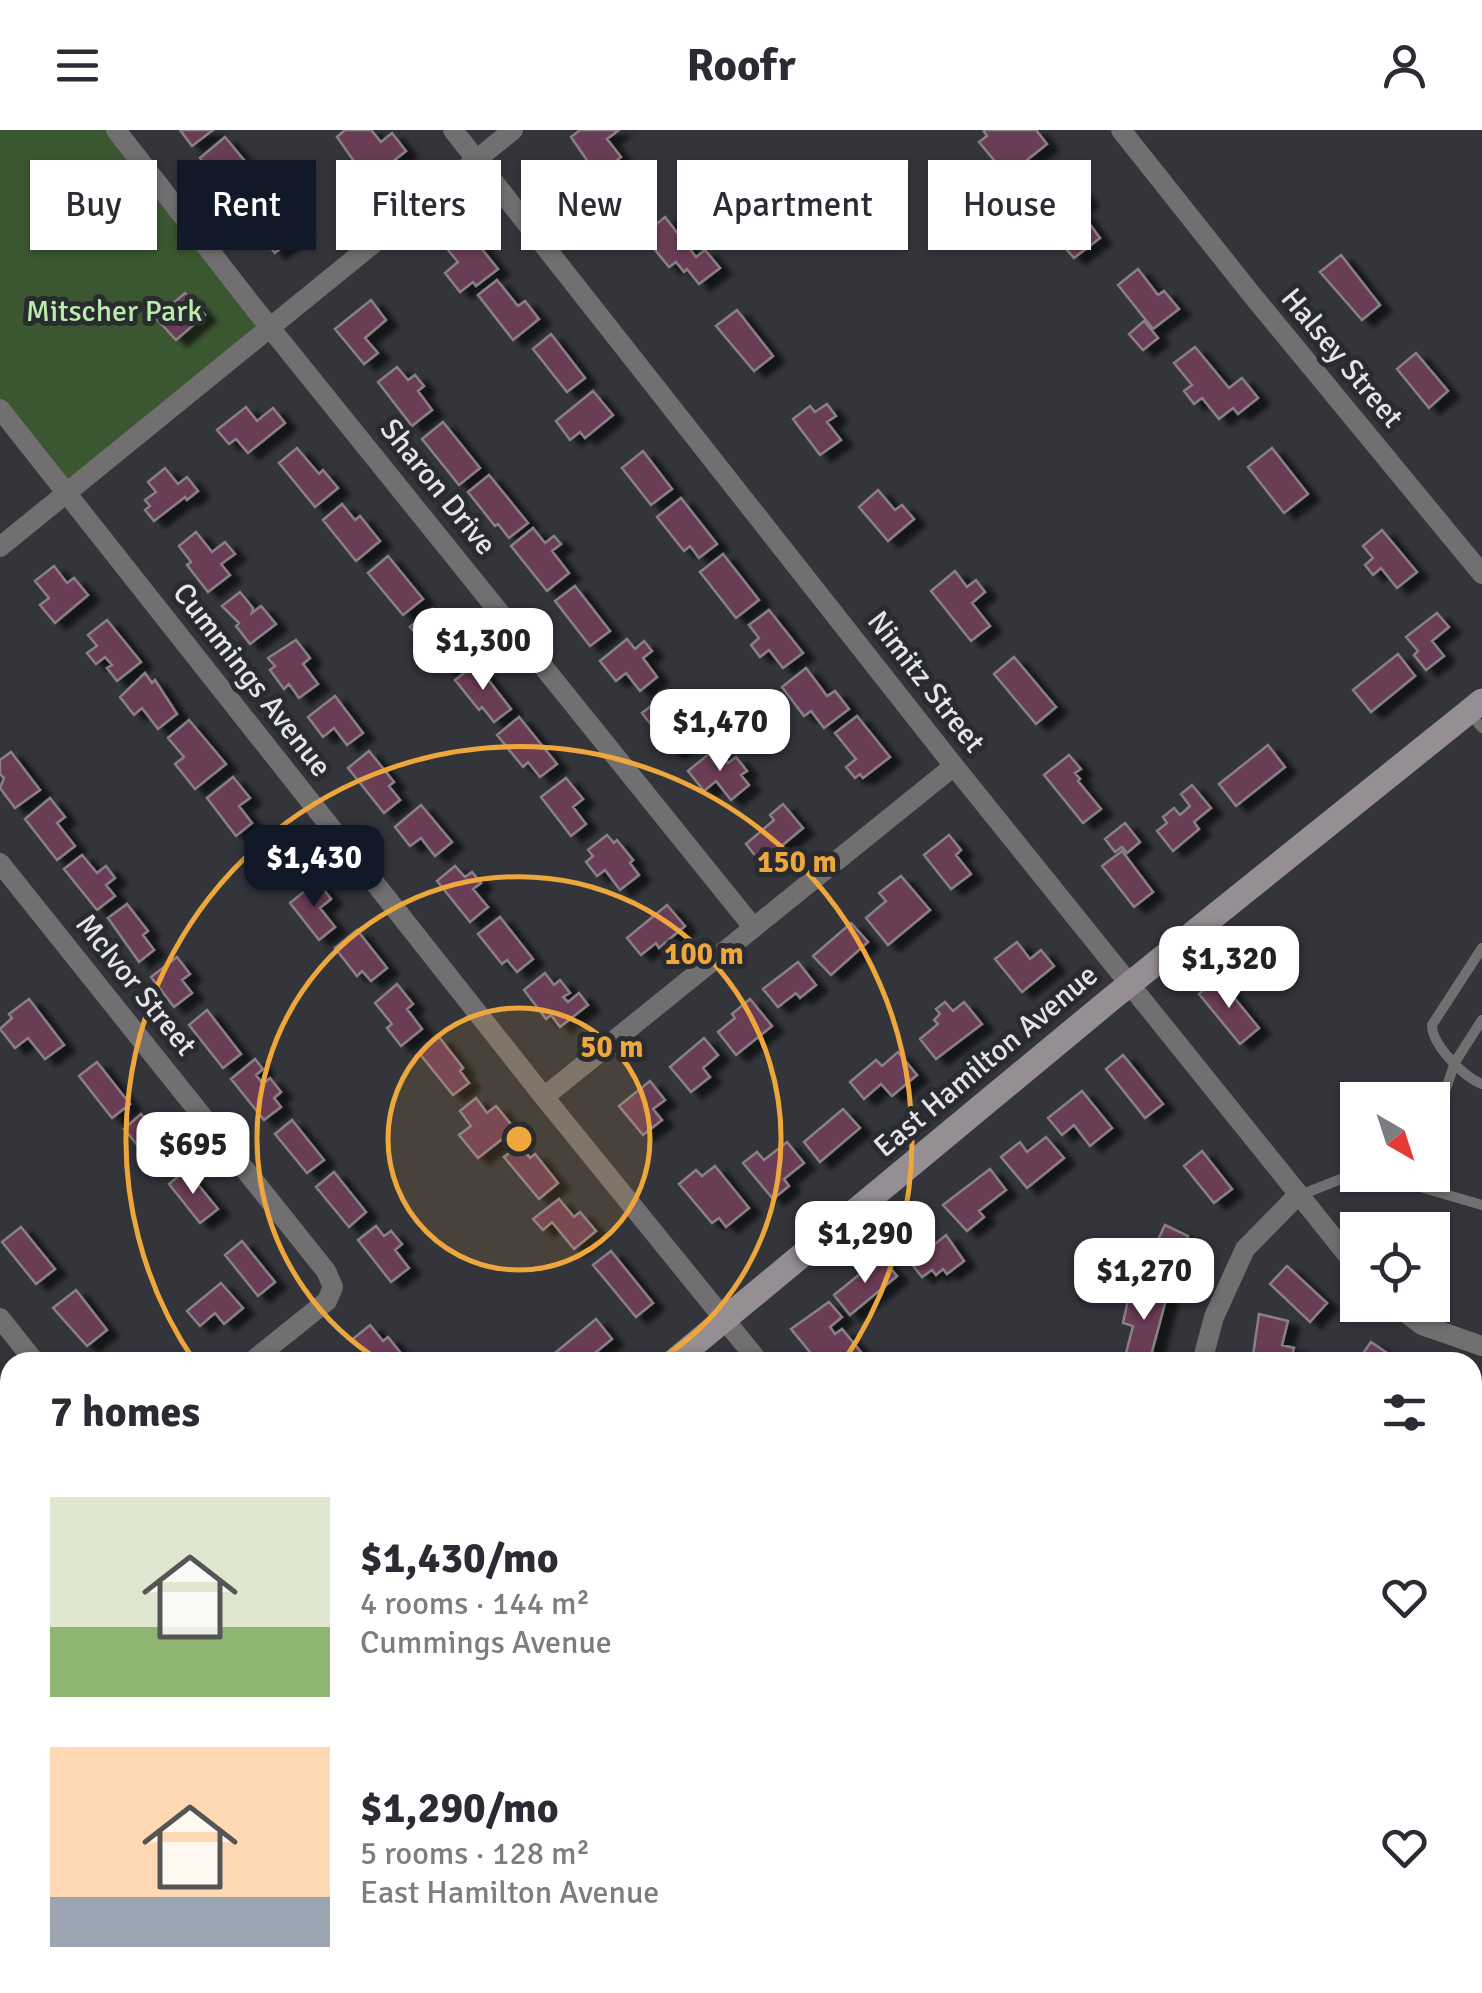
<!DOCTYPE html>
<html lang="en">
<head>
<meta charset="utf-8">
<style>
	:root { --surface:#fff; --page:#f7f7f7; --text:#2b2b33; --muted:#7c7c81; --accent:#111827 }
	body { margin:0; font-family:Signika,sans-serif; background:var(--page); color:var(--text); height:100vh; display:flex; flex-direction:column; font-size:38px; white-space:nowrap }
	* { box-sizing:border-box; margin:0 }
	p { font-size:32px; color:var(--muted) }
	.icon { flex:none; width:55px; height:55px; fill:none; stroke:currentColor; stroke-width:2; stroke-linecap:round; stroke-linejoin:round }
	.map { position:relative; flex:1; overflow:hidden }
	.panel { position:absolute; left:0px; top:1222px; width:1482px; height:642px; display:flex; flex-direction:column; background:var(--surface); border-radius:30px 30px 0 0; box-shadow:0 2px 8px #0004 }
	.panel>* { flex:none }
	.guide { position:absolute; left:30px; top:30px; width:1422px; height:90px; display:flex; gap:20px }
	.needle { width:65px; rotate:141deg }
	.controls { position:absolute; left:1340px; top:952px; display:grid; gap:20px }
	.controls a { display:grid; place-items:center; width:110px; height:110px; border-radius:0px; background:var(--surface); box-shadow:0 2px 8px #0004; font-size:50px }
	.price { position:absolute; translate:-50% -85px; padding:0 22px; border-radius:20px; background:#fff; color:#222; font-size:32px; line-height:65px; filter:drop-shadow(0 2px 5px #0008) }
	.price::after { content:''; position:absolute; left:50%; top:60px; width:30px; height:22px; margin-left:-15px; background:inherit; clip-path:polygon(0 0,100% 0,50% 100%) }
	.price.current { background:var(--accent); color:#fff }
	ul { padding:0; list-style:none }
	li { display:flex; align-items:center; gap:30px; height:250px; padding:0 50px }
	li span { display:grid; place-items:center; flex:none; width:280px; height:200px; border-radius:0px; color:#555 }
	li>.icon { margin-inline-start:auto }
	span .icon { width:120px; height:120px; fill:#fffc; stroke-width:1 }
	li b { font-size:42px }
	h2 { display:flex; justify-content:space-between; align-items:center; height:120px; padding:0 50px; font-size:42px }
	.pill { padding:0 35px; border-radius:0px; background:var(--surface); box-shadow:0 2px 8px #0004; font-size:35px; line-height:90px }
	.pill.current { background:var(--accent); color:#fff }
	header { display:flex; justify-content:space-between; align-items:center; height:130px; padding:0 50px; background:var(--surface); font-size:45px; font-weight:700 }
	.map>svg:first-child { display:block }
	.education { fill:#3d3a4b }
	.green { fill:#3b5731 }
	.building { fill:#6a3c56; stroke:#888084; stroke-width:2.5; filter:url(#shadow) }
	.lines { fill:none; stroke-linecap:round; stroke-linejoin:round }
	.lane { stroke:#726f71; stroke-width:10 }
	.street { stroke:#726f71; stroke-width:20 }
	.secondary { stroke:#958f93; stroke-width:25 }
	.ring { fill:none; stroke:#eea73c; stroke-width:5 }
	.labels { text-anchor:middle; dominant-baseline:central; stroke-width:10; stroke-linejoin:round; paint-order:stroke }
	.park-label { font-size:30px; fill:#baecaa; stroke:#292b31 }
	.street-label { font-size:30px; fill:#e4e5e9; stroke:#292b31 }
	.centre { fill:#eea73c; stroke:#292b31; stroke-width:5 }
	.ring-label { font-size:30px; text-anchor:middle; font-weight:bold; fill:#eea73c; stroke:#292b31; stroke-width:10; stroke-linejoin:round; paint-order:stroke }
</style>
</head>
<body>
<header><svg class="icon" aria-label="menu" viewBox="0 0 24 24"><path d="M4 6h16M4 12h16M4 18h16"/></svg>Roofr<svg class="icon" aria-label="person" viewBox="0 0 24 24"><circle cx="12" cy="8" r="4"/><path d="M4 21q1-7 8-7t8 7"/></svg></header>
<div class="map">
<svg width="1482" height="1863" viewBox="0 0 1482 1863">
	<defs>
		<filter id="shadow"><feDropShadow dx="11" dy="6" stdDeviation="2.5" flood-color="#0009"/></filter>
	</defs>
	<rect width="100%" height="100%" fill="#33353b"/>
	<path class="education" d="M1473 1760 1482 1762V1863H1155L1157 1855H1472Z"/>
	<path class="green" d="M0 0H116L270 197 66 364 0 279Z"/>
	<path class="building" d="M180 0H213L192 16Z
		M345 0H371L381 12 392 3 406 21 386 37 383 33 365 47 337 7Z
		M580 0H619L607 9 621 27 597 45 571 7Z
		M983 0H1036L1047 14 1007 46 979 12 987 6Z
		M225 7 263 53 238 74 200 28Z
		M1067 43 1087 70 1078 78 1100 108 1074 128 1032 80 1049 68 1044 61Z
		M276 67 303 100 275 123 262 107 270 101 255 84Z
		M665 87 696 127 705 120 720 138 699 154 687 139 684 142 676 132 669 137 643 105Z
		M464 97 498 139 476 156 473 152 460 162 445 143 458 132 443 114Z
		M1341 125 1380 175 1362 190 1320 142Z
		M1138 139 1158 165 1164 161 1179 179 1153 199 1118 155Z
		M497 150 518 176 525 171 539 189 513 210 478 165Z
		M185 163 205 185 176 210 156 188Z
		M371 170 386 190 365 208 378 223 364 234 335 199Z
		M737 180 773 226 754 241 716 196Z
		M1144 191 1158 208 1143 220 1129 204Z
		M551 204 585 248 567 262 533 219Z
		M1195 217 1229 258 1242 248 1258 268 1238 284 1233 278 1219 289 1202 268 1194 274 1184 261 1192 255 1174 233Z
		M1416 223 1448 261 1429 278 1397 239Z
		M397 237 408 250 415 245 424 256 418 261 432 280 412 296 378 252Z
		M593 261 613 285 585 308 580 302 570 310 556 291Z
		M827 274 836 286 827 292 841 310 820 325 793 289 810 276 815 282Z
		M246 277 257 291 273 278 285 293 248 323 236 309 229 314 217 300Z
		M443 292 480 338 459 355 422 309Z
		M297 318 319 344 323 340 338 358 315 377 279 333Z
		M1272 318 1308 364 1284 383 1248 337Z
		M643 321 672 359 651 375 622 338Z
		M165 338 178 354 187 347 198 361 187 370 185 367 154 391 145 380 150 376 145 370 156 362 148 352Z
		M489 345 528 393 509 408 498 394 495 396 468 362Z
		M878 360 895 380 902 375 914 389 888 411 859 377Z
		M681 368 717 414 699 428 690 416 684 421 657 387Z
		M342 374 355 390 360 386 380 411 356 431 323 390Z
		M533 398 545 413 554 406 561 414 552 421 569 443 547 461 511 416Z
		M1382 400 1417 442 1397 458 1381 438 1373 445 1365 435 1373 428 1363 416Z
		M196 402 212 422 225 412 235 424 221 434 230 445 208 462 187 435 191 432 179 416Z
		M723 424 759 470 736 488 700 442Z
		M388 426 423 469 403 485 368 443Z
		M54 436 67 453 74 448 88 465 55 493 40 475 49 468 35 451Z
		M955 441 967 457 976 450 985 462 972 473 990 496 971 511 931 461Z
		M575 456 610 501 590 516 555 471Z
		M240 462 253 478 252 483 261 476 276 494 250 514 236 496 239 493 222 476Z
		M432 479 458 511 455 513 466 526 447 542 410 497Z
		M769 480 803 523 783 538 769 520 760 527 751 515 759 508 749 495Z
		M1437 483 1449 497 1432 511 1444 526 1426 540 1414 525 1418 521 1406 507Z
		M107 490 141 532 117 551 107 538 112 535 105 527 96 534 87 523 97 516 88 505Z
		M627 509 635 519 644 511 652 521 643 528 657 547 640 561 626 543 616 551 600 531Z
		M296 510 310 528 303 534 318 554 299 568 289 554 284 559 270 540 275 536 268 528Z
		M1398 524 1415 546 1371 582 1353 560Z
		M1014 527 1056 577 1036 594 994 544Z
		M476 534 511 579 494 592 482 577 479 580 455 550Z
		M806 538 827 566 835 561 849 579 824 598 811 581 804 586 782 557Z
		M145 543 152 553 155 550 177 584 158 599 142 578 134 585 120 567Z
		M670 561 688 585 683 589 688 595 682 600 690 610 673 623 642 583Z
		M335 566 363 603 347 615 334 598 323 607 308 587Z
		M857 586 890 627 863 648 860 644 855 648 846 637 856 629 835 603Z
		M519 587 557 634 540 647 528 632 523 637 497 605Z
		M189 590 226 634 195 659 175 634 184 627 168 608Z
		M1268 615 1285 637 1236 676 1219 654Z
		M716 618 728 633 736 627 747 641 741 645 749 655 731 670 716 651 704 661 688 641Z
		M369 621 394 652 389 656 400 670 384 683 348 638Z
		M11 622 40 660 15 678 0 658 4 648 0 644V630Z
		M1069 625 1081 639 1075 643 1080 649 1078 651 1101 679 1083 693 1044 645Z
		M233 647 250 668 239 676 252 693 236 706 207 668Z
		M566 648 583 669 573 677 586 694 571 706 541 667Z
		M1192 655 1211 678 1194 692 1199 699 1173 721 1157 701 1167 693 1163 687 1174 678 1180 685 1190 676 1181 664Z
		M50 668 65 687 57 693 75 716 57 730 25 689Z
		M783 674 803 698 761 733 746 714 774 690 770 685Z
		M421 675 452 712 435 726 421 708 410 716 395 697Z
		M1125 693 1140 712 1127 723 1122 717 1115 722 1105 709Z
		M271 698 308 738 290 753 279 739 274 743 251 713Z
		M607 705 614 713 617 710 633 730 630 733 639 745 620 760 605 740 597 746 586 732 593 726 588 720Z
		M949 705 961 720 956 725 971 744 951 759 924 725Z
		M1122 721 1153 762 1134 777 1102 736Z
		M82 725 97 743 106 736 115 748 106 755 115 766 97 780 64 739Z
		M455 736 465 747 472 742 481 753 473 759 488 777 470 792 437 751Z
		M901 746 930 780 888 815 866 788 886 771 879 763Z
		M317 751 331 769 320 778 335 797 319 810 290 773Z
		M127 774 148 801 143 805 154 820 139 832 108 788Z
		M667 775 685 796 659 818 656 813 641 825 627 808Z
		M500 787 533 829 517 842 507 830 502 834 478 804Z
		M851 793 868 812 831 845 813 826Z
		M357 800 387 838 371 851 362 841 357 846 335 818Z
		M1017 812 1030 829 1041 820 1054 836 1022 862 995 829Z
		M177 827 190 844 182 850 192 863 174 877 151 847Z
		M798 832 816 855 800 868 796 863 778 877 763 859Z
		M545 843 554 855 560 850 570 863 563 867 568 872 579 863 588 875 560 897 551 885 546 889 524 860Z
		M1218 848 1259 898 1240 914 1199 864Z
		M397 854 413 874 407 879 422 899 401 916 387 898 392 894 375 873Z
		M29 869 64 915 45 929 28 908 15 918 0 899 12 888 9 884Z
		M750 869 772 896 736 925 718 902 735 888 732 884Z
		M945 872 953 881 964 872 982 894 936 929 920 909 938 894 934 890 940 884 936 879Z
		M207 880 241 924 223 938 189 895Z
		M439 907 463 938 460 941 469 953 453 965 419 923Z
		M704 908 718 925 703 938 710 947 691 962 670 937Z
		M898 922 917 945 892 966 881 954 864 969 850 952 876 930 882 936Z
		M1123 925 1163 974 1145 988 1106 939Z
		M255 929 263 939 256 945 263 954 270 948 281 962 274 968 281 977 264 990 231 949Z
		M97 932 130 974 112 988 79 946Z
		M650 951 665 970 653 979 662 990 643 1005 619 976Z
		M1082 961 1112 998 1090 1016 1074 995 1062 1005 1048 988Z
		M476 968 487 983 496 976 515 999 478 1028 459 1005 471 996 460 981Z
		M843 979 860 998 820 1032 804 1012Z
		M141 984 176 1026 158 1040 124 999Z
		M292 990 324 1030 307 1043 275 1004Z
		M1046 1007 1064 1028 1027 1058 1001 1027 1020 1012 1027 1022Z
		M787 1012 804 1033 784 1049 789 1056 773 1069 743 1033 757 1022 764 1030Z
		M520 1015 530 1028 535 1024 558 1053 539 1069 504 1027Z
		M1202 1021 1232 1059 1214 1073 1184 1036Z
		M715 1036 749 1078 726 1097 719 1088 712 1093 679 1054 696 1040 702 1046Z
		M990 1039 1006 1060 979 1081 984 1087 967 1101 943 1075Z
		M186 1040 218 1079 200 1093 169 1054Z
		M334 1042 366 1082 349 1097 316 1057Z
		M559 1069 574 1087 580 1082 596 1101 574 1119 552 1092 543 1100 533 1089Z
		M1165 1095 1188 1106 1181 1119 1185 1121 1172 1148 1146 1135Z
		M376 1096 384 1106 391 1101 402 1114 395 1120 409 1138 391 1152 358 1110Z
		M21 1097 55 1139 36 1154 2 1112Z
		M915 1099 930 1118 946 1105 964 1131 947 1144 943 1139 936 1145 932 1140 922 1147 896 1115Z
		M242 1111 275 1152 258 1166 225 1125Z
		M611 1121 653 1173 636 1187 593 1135Z
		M881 1127 897 1146 850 1185 834 1165Z
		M1287 1136 1327 1173 1310 1192 1270 1154Z
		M221 1153 243 1178 224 1194 215 1183 200 1196 187 1181Z
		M76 1160 107 1200 87 1216 53 1178Z
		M1142 1160 1167 1166 1150 1229 1126 1223 1133 1196 1123 1193 1128 1170 1139 1172Z
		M829 1172 842 1187 830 1197 835 1204 842 1199 861 1222 849 1232 844 1227 837 1232H826L819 1224 814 1227 791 1199Z
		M1259 1184 1288 1191 1282 1215 1294 1218 1290 1232H1252Z
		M596 1189 612 1209 584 1232H563L555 1223Z
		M370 1195 383 1211 388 1207 400 1222 393 1228 397 1232H352L364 1222 353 1209Z
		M1371 1212 1399 1231 1397 1232H1357Z
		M1472 1427 1482 1430V1472L1472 1470Z
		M10 1496V1535L0 1522V1504Z
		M10 1848V1855H46L36 1863H4L0 1856Z
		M955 1855H979L998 1860 997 1863H953Z
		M1093 1855H1120L1134 1859 1133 1863H1094Z"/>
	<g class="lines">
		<path class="lane" d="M1469 582 1482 598
			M1482 818 1432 895C1432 915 1464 947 1482 954
			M1432 1000 1455 932 1482 890
			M1298 1066 1346 1047 1396 1050 1482 1075"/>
		<path class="street" d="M116 0 255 179 753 797
			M453 0 954 636 1358 1138
			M1121 0 1252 165 1482 444
			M0 279 544 967 759 1232
			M0 417 513 0
			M0 733 326 1141 333 1157 327 1171 251 1232
			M544 967 954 636
			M1396 1175 1422 1195 1482 1216
			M0 1188 35 1232
			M1202 1232 1214 1187 1245 1119 1297 1066
			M0 1438 10 1430
			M0 1597 10 1610
			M1472 1760 1482 1762
			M417 1855 453 1863
			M296 1863 306 1855
			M533 1863 535 1855
			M790 1863 792 1855
			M1047 1863 1049 1855"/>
		<path class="secondary" d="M673 1232 1111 869 1482 571
			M0 1787 10 1779"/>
	</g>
	<circle cx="519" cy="1009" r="131" fill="#eea73c" fill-opacity=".12"/>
	<g class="ring">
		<circle cx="519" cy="1009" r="131"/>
		<path d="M382 1232A262 262 0 1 1 656 1232"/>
		<path d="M195 1232A393 393 0 1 1 843 1232"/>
	</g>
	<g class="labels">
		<g class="park-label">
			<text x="114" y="181">Mitscher Park</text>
		</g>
		<g class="street-label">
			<text transform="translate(1342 228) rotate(50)">Halsey Street</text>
			<text transform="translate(438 357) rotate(51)">Sharon Drive</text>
			<text transform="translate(252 550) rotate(52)">Cummings Avenue</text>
			<text transform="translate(926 552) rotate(52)">Nimitz Street</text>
			<text transform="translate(136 855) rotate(51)">McIvor Street</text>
			<text transform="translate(986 931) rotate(-40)">East Hamilton Avenue</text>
		</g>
	</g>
	<circle cx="519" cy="1009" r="15" class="centre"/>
	<g class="ring-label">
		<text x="797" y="742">150 m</text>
		<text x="704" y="834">100 m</text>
		<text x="612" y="927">50 m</text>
	</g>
</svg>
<div class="controls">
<a><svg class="needle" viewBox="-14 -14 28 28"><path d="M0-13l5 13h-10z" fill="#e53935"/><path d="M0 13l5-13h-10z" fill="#7c7c81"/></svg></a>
<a><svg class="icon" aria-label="locate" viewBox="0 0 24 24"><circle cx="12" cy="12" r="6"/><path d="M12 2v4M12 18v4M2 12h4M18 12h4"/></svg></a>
</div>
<b class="price" style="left:483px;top:563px">$1,300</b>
<b class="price" style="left:720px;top:644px">$1,470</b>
<b class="price current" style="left:314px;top:780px">$1,430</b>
<b class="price" style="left:1229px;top:881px">$1,320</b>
<b class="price" style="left:193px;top:1067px">$695</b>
<b class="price" style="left:865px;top:1156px">$1,290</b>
<b class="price" style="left:1144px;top:1193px">$1,270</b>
<div class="guide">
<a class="pill">Buy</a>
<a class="pill current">Rent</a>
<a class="pill">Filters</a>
<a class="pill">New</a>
<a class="pill">Apartment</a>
<a class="pill">House</a>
</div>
<section class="panel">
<h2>7 homes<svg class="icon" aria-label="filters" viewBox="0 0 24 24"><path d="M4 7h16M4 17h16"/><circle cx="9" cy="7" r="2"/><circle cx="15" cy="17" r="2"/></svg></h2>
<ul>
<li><span style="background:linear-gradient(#dfe7d0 65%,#8fb573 0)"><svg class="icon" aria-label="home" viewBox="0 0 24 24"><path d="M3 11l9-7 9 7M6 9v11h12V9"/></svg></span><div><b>$1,430/mo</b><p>4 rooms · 144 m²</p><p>Cummings Avenue</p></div><svg class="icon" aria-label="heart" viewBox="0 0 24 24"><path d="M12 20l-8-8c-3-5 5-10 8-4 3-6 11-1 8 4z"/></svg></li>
<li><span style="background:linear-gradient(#ffd9b3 75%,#9aa5b1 0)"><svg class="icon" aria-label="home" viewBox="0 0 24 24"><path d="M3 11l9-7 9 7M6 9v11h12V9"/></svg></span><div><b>$1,290/mo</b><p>5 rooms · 128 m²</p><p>East Hamilton Avenue</p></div><svg class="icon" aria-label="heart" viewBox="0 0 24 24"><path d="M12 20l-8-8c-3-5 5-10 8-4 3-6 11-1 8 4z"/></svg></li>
</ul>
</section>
</div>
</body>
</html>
